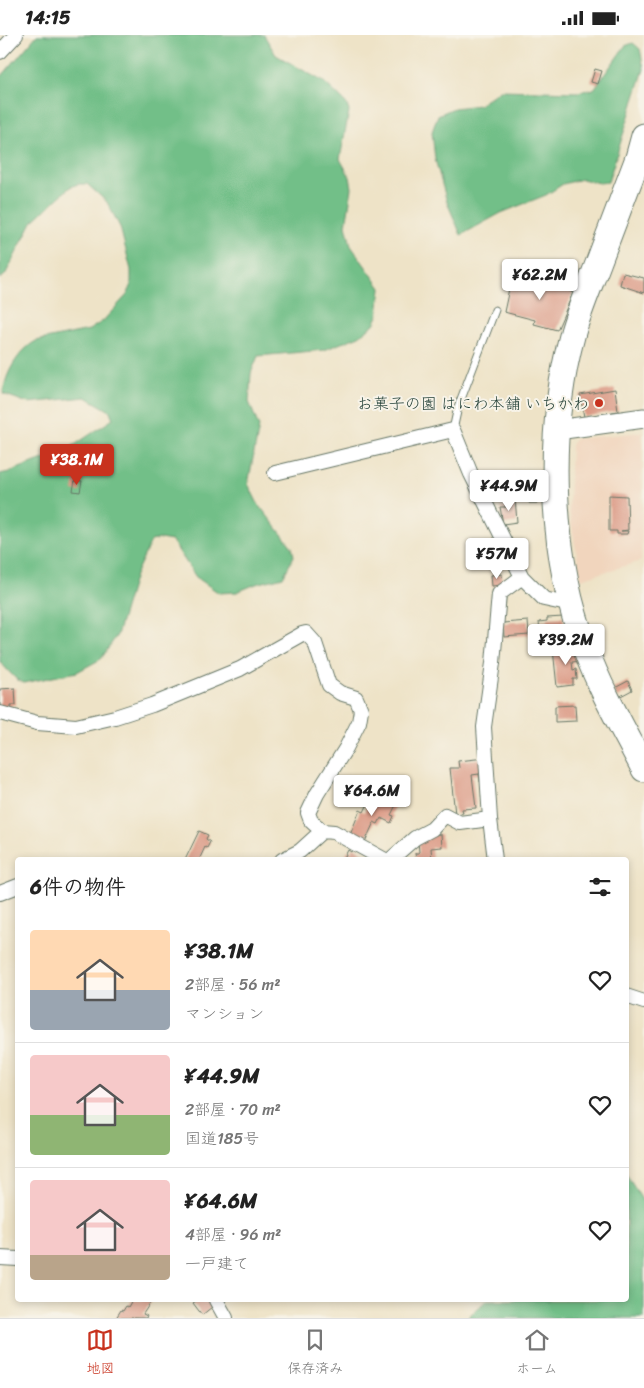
<!DOCTYPE html>
<html lang="ja">
<head>
<meta charset="utf-8">
<style>
	:root { --surface:#fff; --page:#f6f6f6; --text:#222; --muted:#767676; --line:#e0e0e0; --accent:#c8321e }
	body { margin:0; font-family:Sriracha,"Klee One",sans-serif; background:var(--page); color:var(--text); height:100vh; display:flex; flex-direction:column; font-size:19px; white-space:nowrap }
	* { box-sizing:border-box; margin:0 }
	p { font-size:16px; color:var(--muted) }
	.icon { flex:none; width:28px; height:28px; fill:none; stroke:currentColor; stroke-width:2; stroke-linecap:round; stroke-linejoin:round }
	.map { position:relative; flex:1; overflow:hidden }
	.panel { position:absolute; left:15px; top:822px; width:614px; height:445px; display:flex; flex-direction:column; background:var(--surface); border-radius:5px; box-shadow:0 2px 8px #0003 }
	.panel>* { flex:none }
	.price { position:absolute; translate:-50% -42px; padding:0 11px; border-radius:5px; background:#fff; color:#222; font-size:16px; line-height:32px; filter:drop-shadow(0 1px 2px #0008) }
	.price::after { content:''; position:absolute; left:50%; top:30px; width:15px; height:11px; margin-left:-8px; background:inherit; clip-path:polygon(0 0,100% 0,50% 100%) }
	.price.active { background:var(--accent); color:#fff }
	ul { padding:0; list-style:none }
	li { display:flex; align-items:center; gap:15px; height:125px; padding:0 15px }
	li+li { border-top:1px solid var(--line) }
	li span { display:grid; place-items:center; flex:none; width:140px; height:100px; border-radius:5px; color:#555 }
	li>.icon { margin-inline-start:auto }
	span .icon { width:60px; height:60px; fill:#fffc; stroke-width:1 }
	li b { font-size:21px }
	h2 { display:flex; justify-content:space-between; align-items:center; height:60px; padding:0 15px; font-size:21px }
	.status { display:flex; justify-content:space-between; align-items:center; height:35px; padding:0 25px; background:var(--surface); direction:ltr }
	.status svg { height:14px; fill:currentColor }
	.menu { display:flex; justify-content:space-around; align-items:center; height:70px; border-top:1px solid var(--line); background:var(--surface); font-size:14px; color:var(--muted) }
	.menu a { display:grid; justify-items:center; gap:2px }
	.menu .active { color:var(--accent) }
	.map>svg:first-child { display:block }
	.built { fill:#f1d5bd }
	.forest { fill:#72bf88; stroke:#487e5e }
	.building { fill:#db9984 }
	.lines { fill:none; stroke-linecap:round; stroke-linejoin:round }
	.lane-casing { stroke:#677767; stroke-width:9 }
	.street-casing { stroke:#677767; stroke-width:16 }
	.secondary-casing { stroke:#677767; stroke-width:21 }
	.highway-casing { stroke:#677767; stroke-width:27 }
	.lane { stroke:#fff; stroke-width:7 }
	.street { stroke:#fff; stroke-width:14 }
	.secondary { stroke:#fff; stroke-width:19 }
	.highway { stroke:#fff; stroke-width:25 }
	.poi-dot { fill:#c8321e; stroke:#f7f3e8; stroke-width:2 }
	.labels { text-anchor:middle; dominant-baseline:central; stroke-width:4; stroke-linejoin:round; paint-order:stroke }
	.poi-label { font-size:16px; fill:#1f3d34; stroke:#f7f3e8; text-anchor:end }
</style>
</head>
<body>
<div class="status"><b>14:15</b><svg viewBox="0 0 49 12"><path d="M0 12V9h3v3zM5 12V6h3v6zM10 12V3h3v9zM15 12V0h3v12zM26 1h20v11H26zM47 4h2v5h-2z"/></svg></div>
<div class="map">
<svg width="644" height="1283" viewBox="0 0 644 1283">
	<rect width="100%" height="100%" fill="#f7f3e8"/>
	<filter id="ink" filterUnits="userSpaceOnUse"><feTurbulence type="fractalNoise" baseFrequency=".02" numOctaves="2"/><feDisplacementMap in="SourceGraphic" scale="10" xChannelSelector="R" yChannelSelector="G"/><feConvolveMatrix kernelMatrix="1 2 1 2 8 2 1 2 1" color-interpolation-filters="sRGB"/></filter>
	<filter id="wash" filterUnits="userSpaceOnUse"><feTurbulence type="fractalNoise" baseFrequency=".0096" numOctaves="4" result="noise"/><feDisplacementMap in="SourceGraphic" scale="20" xChannelSelector="R" yChannelSelector="G"/><feGaussianBlur stdDeviation="1.12" result="paint"/><feColorMatrix in="noise" values="0 0 0 0 0 0 0 0 0 0 0 0 0 0 0 0 0 1.4 0 .05"/><feComposite in="paint" operator="in"/></filter>
	<g filter="url(#wash)">
		<rect width="100%" height="100%" fill="#eee3c7"/>
		<path class="built" d="M642 397 641 526 581 544 569 475 571 410 575 404Z"/>
		<path class="forest" d="M37 0H264L276 20 324 47 346 68 349 76 340 124 350 142 352 153 346 190 351 211 381 253 378 281 374 289 359 301 324 315 258 321 251 338 249 367 259 392 248 449 258 469 292 512 294 521 283 542 256 549 237 557 219 558 196 542 172 506 160 504 151 506 135 540 117 600 101 624 77 637 24 648 16 644 0 627V439L9 437 67 415 113 384 110 376 86 362 28 368 3 359C5 339 18 316 36 306L89 295 103 286 127 260 131 252V235L120 192 107 167 87 149H78L70 152 32 187 5 240 0 244V43Z
			M633 8 640 14 644 34 608 147 599 148 582 144 563 149 546 160 501 178 461 200 447 167 435 124 432 97 438 80 454 73 479 70 500 55 578 57 594 54 625 11Z
			M626 1139 644 1168V1283H467L487 1265H626Z"/>
		<g id="blocks">
			<path class="building" d="M595 34 602 36 598 49 591 47Z
				M623 238 644 243V258L620 250Z
				M569 242 564 253 573 258 557 295 534 289 535 285 504 277 510 249 515 250 516 245 532 249 535 245Z
				M615 354 618 376 584 382 580 360Z
				M75 445 82 446 80 457 73 456Z
				M528 460H537L538 468H529Z
				M609 460 627 461 628 495 621 496H628L627 499H617V496H609Z
				M515 463 517 487 503 489 500 472H506L505 465Z
				M502 539 503 550 492 551 491 540Z
				M563 582 565 593 540 596 539 587 547 586V583Z
				M528 586 529 600 504 602 503 588Z
				M576 612 581 626 572 627 573 635 576 634 577 644H573V650L557 652 553 614Z
				M628 646 632 655 617 663 613 654Z
				M15 653 16 670H11V675L3 676 2 671H0V654Z
				M575 670 576 686 555 687V671Z
				M485 723 487 747H480L479 739 472 740 476 773 462 774 463 778 455 779 450 733H459L458 726Z
				M357 744 363 747 361 749 370 760 362 767 350 754Z
				M372 761 385 768 387 764 397 768 391 780 394 781 391 788 381 783 378 789 374 787 365 807 350 800 360 775 364 777Z
				M199 796 208 800 206 804 210 807 207 813 205 812 199 825H185Z
				M441 799 442 812 431 813 432 825H416L415 818H419L418 804 427 800Z
				M354 812 373 825H343L348 815 351 817Z
				M132 1265H152L143 1279 147 1281 146 1283H116L121 1275 123 1276 126 1271 128 1272Z
				M197 1265H211L214 1268 210 1270 212 1272 202 1280 193 1268Z"/>
		</g>
	</g>
	<g filter="url(#ink)">
		<use href="#blocks" fill-opacity="0" stroke="#677767" stroke-width="1"/>
		<g class="lines">
			<g class="lane-casing">
				<path id="lane" d="M453 395 458 372 495 275"/>
			</g>
			<g class="street-casing">
				<path id="street" d="M0 17 16 0
					M275 438 453 395 471 439 522 542 544 564 572 570
					M0 678 37 688 76 691 115 682 152 670 240 634 302 599 306 598 315 608 329 650 340 658 356 663 361 675 359 687 346 713 317 759 308 778 311 786 322 796 334 797 385 825
					M282 825 300 816 322 796
					M390 825 415 803 432 794 445 780 460 788 490 784
					M495 825 490 784 484 692 493 628 499 559 522 542
					M0 858 18 851
					M626 961 644 967
					M0 1223 18 1224
					M216 1265 226 1283"/>
			</g>
			<g class="secondary-casing">
				<path id="secondary" d="M557 395 644 383"/>
			</g>
			<g class="highway-casing">
				<path id="highway" d="M644 101 638 123C625 158 612 192 599 226 590 250 580 273 573 297 546 396 549 519 586 615 601 656 624 695 644 734"/>
			</g>
			<use href="#lane" class="lane"/>
			<use href="#street" class="street"/>
			<use href="#secondary" class="secondary"/>
			<use href="#highway" class="highway"/>
		</g>
	</g>
	<circle class="poi-dot" cx="599" cy="368" r="5"/>
	<g class="labels">
		<g class="poi-label">
			<text x="589" y="368">お菓子の園 はにわ本舗 いちかわ</text>
		</g>
	</g>
</svg>
<b class="price" style="left:540px;top:266px">¥62.2M</b>
<b class="price active" style="left:77px;top:451px">¥38.1M</b>
<b class="price" style="left:509px;top:477px">¥44.9M</b>
<b class="price" style="left:497px;top:545px">¥57M</b>
<b class="price" style="left:566px;top:631px">¥39.2M</b>
<b class="price" style="left:372px;top:782px">¥64.6M</b>
<section class="panel">
<h2>6件の物件<svg class="icon" aria-label="filters" viewBox="0 0 24 24"><path d="M4 7h16M4 17h16"/><circle cx="9" cy="7" r="2"/><circle cx="15" cy="17" r="2"/></svg></h2>
<ul>
<li><span style="background:linear-gradient(#ffd9b3 60%,#9aa5b1 0)"><svg class="icon" aria-label="home" viewBox="0 0 24 24"><path d="M3 11l9-7 9 7M6 9v11h12V9"/></svg></span><div><b>¥38.1M</b><p>2部屋 · 56 m²</p><p>マンション</p></div><svg class="icon" aria-label="heart" viewBox="0 0 24 24"><path d="M12 20l-8-8c-3-5 5-10 8-4 3-6 11-1 8 4z"/></svg></li>
<li><span style="background:linear-gradient(#f6c9c9 60%,#8fb573 0)"><svg class="icon" aria-label="home" viewBox="0 0 24 24"><path d="M3 11l9-7 9 7M6 9v11h12V9"/></svg></span><div><b>¥44.9M</b><p>2部屋 · 70 m²</p><p>国道185号</p></div><svg class="icon" aria-label="heart" viewBox="0 0 24 24"><path d="M12 20l-8-8c-3-5 5-10 8-4 3-6 11-1 8 4z"/></svg></li>
<li><span style="background:linear-gradient(#f6c9c9 75%,#b9a48a 0)"><svg class="icon" aria-label="home" viewBox="0 0 24 24"><path d="M3 11l9-7 9 7M6 9v11h12V9"/></svg></span><div><b>¥64.6M</b><p>4部屋 · 96 m²</p><p>一戸建て</p></div><svg class="icon" aria-label="heart" viewBox="0 0 24 24"><path d="M12 20l-8-8c-3-5 5-10 8-4 3-6 11-1 8 4z"/></svg></li>
</ul>
</section>
</div>
<nav class="menu">
<a class="active"><svg class="icon" aria-label="map" viewBox="0 0 24 24"><path d="M3 6l6-2 6 2 6-2v14l-6 2-6-2-6 2zM9 4v14M15 6v14"/></svg>地図</a>
<a><svg class="icon" aria-label="saved" viewBox="0 0 24 24"><path d="M7 4h10v16l-5-4-5 4z"/></svg>保存済み</a>
<a><svg class="icon" aria-label="home" viewBox="0 0 24 24"><path d="M3 11l9-7 9 7M6 9v11h12V9"/></svg>ホーム</a>
</nav>
</body>
</html>
